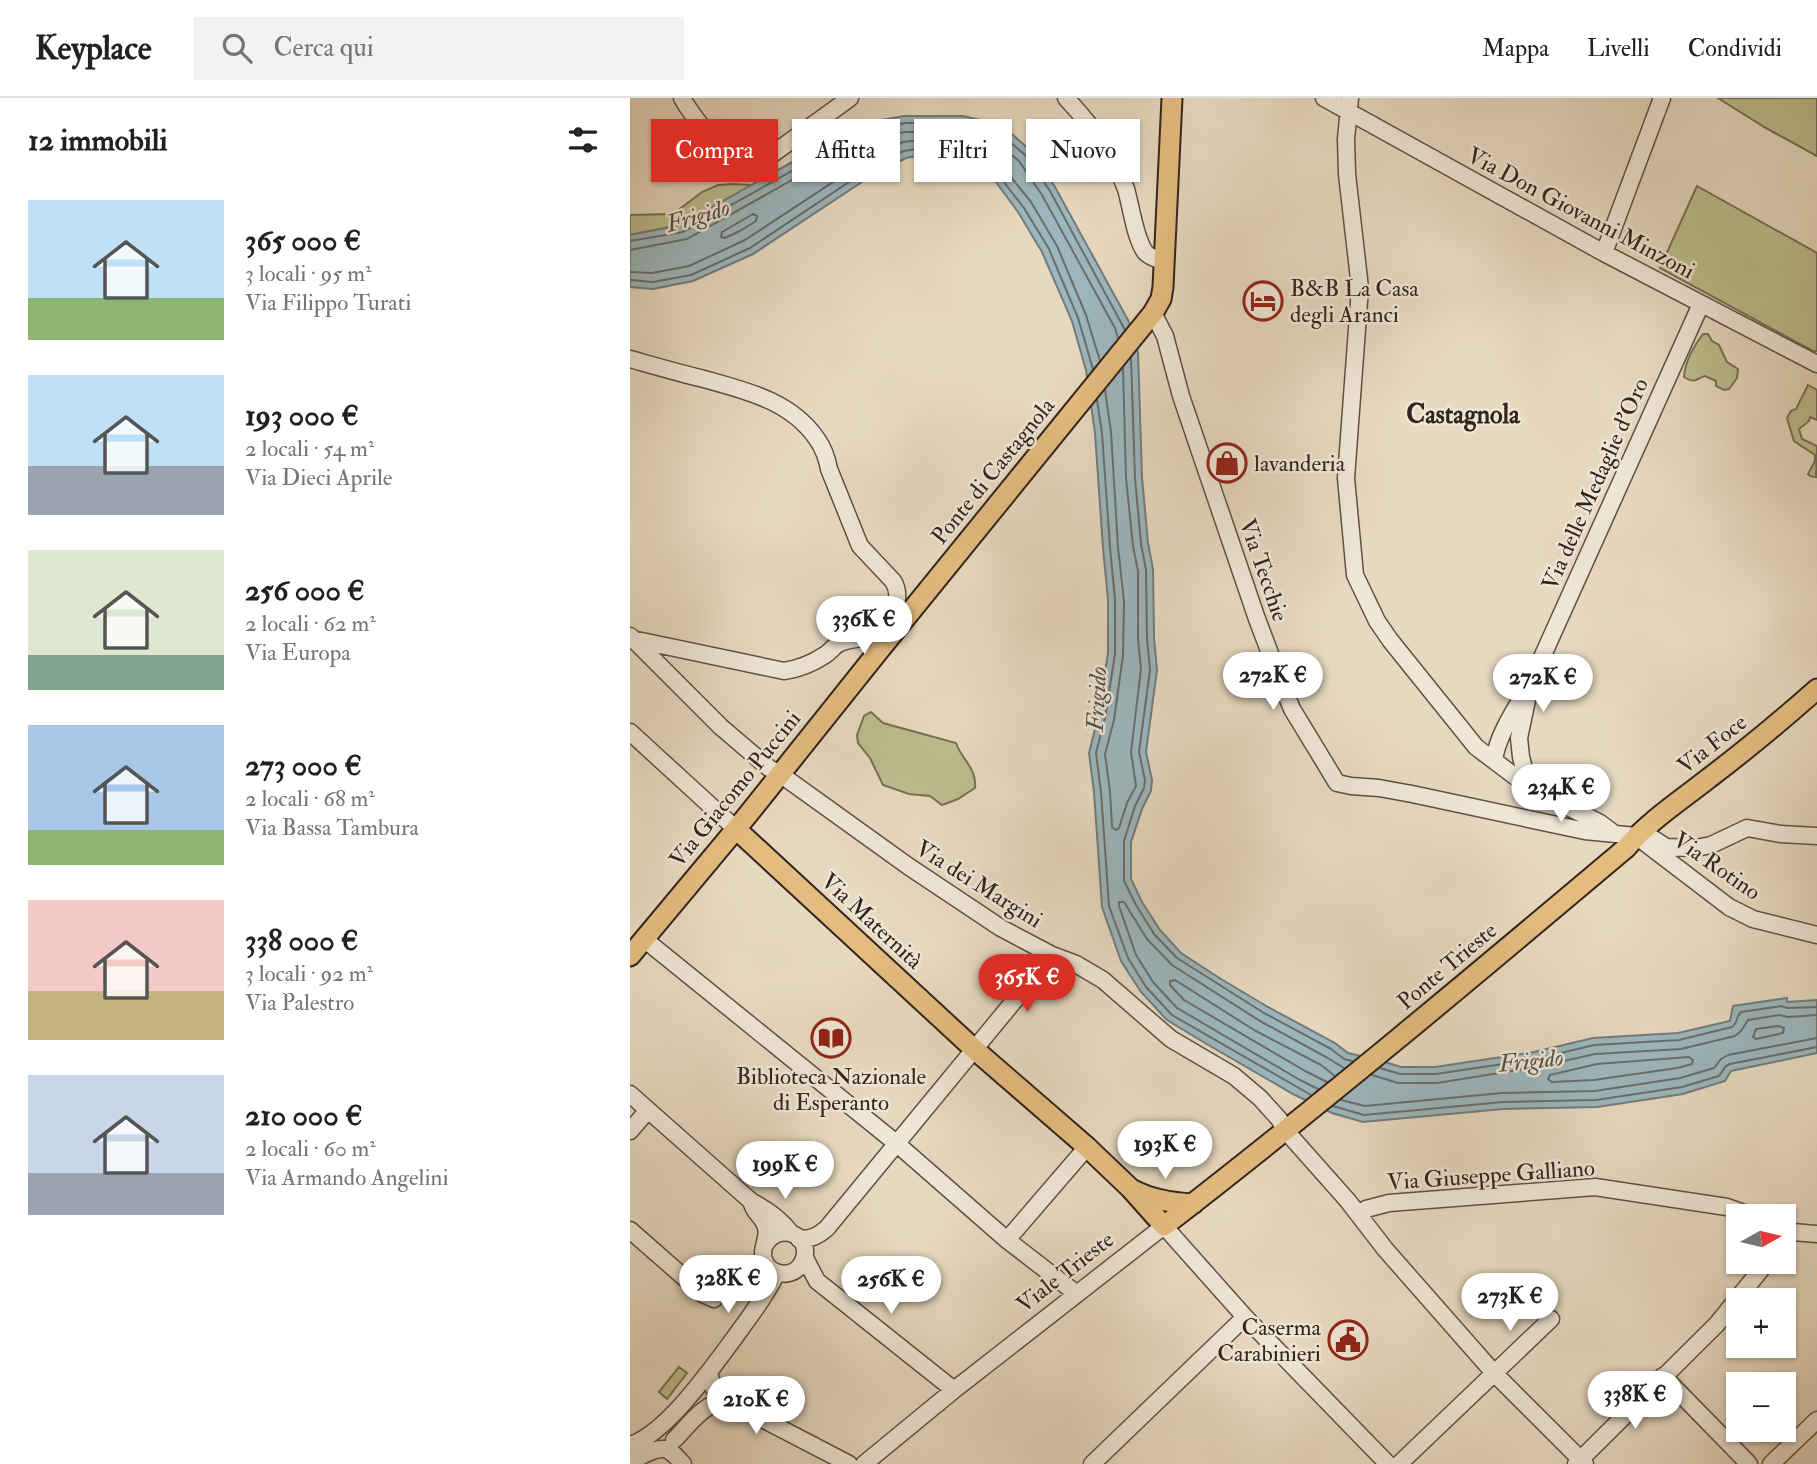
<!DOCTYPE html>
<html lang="it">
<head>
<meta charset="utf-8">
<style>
	:root { --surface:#fff; --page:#f2f2f2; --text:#202124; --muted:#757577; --line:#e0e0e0; --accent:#d93025 }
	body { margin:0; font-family:"IM FELL Double Pica",serif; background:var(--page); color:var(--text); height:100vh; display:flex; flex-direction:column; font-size:26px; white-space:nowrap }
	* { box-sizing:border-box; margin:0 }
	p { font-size:23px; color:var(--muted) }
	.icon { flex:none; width:38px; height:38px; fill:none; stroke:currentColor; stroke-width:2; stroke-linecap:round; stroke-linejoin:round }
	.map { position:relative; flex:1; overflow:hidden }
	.drawer { display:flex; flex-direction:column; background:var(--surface); width:630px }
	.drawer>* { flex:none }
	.hud { position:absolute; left:21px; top:21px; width:665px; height:63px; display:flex; gap:14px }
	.needle { width:46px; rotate:82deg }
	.fabs { position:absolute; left:1096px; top:1106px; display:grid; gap:14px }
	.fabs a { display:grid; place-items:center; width:70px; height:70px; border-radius:0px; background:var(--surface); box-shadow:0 2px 5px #0004; font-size:35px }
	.price { position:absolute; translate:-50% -60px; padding:0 16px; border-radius:24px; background:#fff; color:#222; font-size:23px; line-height:46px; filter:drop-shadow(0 2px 4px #0008) }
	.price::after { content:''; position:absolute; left:50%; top:42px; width:21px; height:16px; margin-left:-10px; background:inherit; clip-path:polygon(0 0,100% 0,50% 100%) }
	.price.active { background:var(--accent); color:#fff }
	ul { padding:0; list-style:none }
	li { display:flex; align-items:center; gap:21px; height:175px; padding:0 28px }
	li span { display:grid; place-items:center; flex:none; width:196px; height:140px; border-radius:0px; color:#555 }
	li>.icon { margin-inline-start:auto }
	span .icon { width:84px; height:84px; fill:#fffc; stroke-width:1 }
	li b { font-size:30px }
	h2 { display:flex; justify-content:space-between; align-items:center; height:84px; padding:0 28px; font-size:30px }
	.tag { padding:0 24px; border-radius:0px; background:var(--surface); box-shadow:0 2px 5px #0004; font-size:24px; line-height:63px }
	.tag.active { background:var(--accent); color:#fff }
	header { display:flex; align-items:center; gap:42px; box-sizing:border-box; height:98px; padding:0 35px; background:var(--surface); border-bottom:2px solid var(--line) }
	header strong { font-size:33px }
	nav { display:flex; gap:38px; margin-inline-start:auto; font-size:24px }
	.search { width:490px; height:63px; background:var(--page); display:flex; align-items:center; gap:18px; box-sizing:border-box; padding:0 24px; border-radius:0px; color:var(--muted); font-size:26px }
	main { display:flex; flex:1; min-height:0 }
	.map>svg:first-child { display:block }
	.green { fill:#bcbe8e; stroke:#767155; stroke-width:2 }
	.water { fill:#9db7be; stroke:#727c7d; stroke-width:2 }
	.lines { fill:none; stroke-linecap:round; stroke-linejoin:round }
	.shore { stroke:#676e6d; stroke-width:2 }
	.minor-casing { stroke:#5e5145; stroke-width:19 }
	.major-casing { stroke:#31241c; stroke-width:23 }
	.minor { stroke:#efe6d6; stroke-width:16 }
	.major { stroke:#e4bc80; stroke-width:19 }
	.labels { text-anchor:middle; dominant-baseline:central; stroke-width:5; stroke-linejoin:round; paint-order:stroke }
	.street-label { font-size:23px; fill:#31241c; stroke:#efe6d6 }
	.poi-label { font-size:23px; fill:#31241c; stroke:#efe6d6; text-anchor:start }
	.water-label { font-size:24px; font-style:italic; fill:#51504d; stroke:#efe6d6 }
	.quarter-label { font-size:26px; font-weight:bold; fill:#31241c; stroke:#efe6d6 }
</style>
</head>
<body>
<header>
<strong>Keyplace</strong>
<div class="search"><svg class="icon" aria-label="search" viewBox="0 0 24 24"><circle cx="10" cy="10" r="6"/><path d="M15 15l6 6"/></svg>Cerca qui</div>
<nav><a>Mappa</a><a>Livelli</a><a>Condividi</a></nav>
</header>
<main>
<section class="drawer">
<h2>12 immobili<svg class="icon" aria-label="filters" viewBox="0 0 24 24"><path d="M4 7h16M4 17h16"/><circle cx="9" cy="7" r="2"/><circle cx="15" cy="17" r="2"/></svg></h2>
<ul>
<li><span style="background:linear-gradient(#bfe0f5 70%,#8fb573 0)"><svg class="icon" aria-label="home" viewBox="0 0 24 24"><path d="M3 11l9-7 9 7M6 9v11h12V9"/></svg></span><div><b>365 000 €</b><p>3 locali · 95 m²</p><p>Via Filippo Turati</p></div></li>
<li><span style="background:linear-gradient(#bfe0f5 65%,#9aa5b1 0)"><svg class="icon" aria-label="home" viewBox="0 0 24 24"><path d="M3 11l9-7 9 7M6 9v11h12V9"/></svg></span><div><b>193 000 €</b><p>2 locali · 54 m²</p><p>Via Dieci Aprile</p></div></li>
<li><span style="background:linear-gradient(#dfe7d0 75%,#7fa58c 0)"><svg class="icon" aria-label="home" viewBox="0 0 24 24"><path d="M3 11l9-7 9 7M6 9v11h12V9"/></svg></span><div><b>256 000 €</b><p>2 locali · 62 m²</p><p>Via Europa</p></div></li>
<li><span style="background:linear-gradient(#a9c7e8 75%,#8fb573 0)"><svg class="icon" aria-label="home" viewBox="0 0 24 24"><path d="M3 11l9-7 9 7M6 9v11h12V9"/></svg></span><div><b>273 000 €</b><p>2 locali · 68 m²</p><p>Via Bassa Tambura</p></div></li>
<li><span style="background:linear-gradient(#f6c9c9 65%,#c2b280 0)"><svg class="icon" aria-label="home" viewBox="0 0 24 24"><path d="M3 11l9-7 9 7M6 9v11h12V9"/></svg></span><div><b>338 000 €</b><p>3 locali · 92 m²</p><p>Via Palestro</p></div></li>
<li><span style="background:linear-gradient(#c9d6e8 70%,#9aa5b1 0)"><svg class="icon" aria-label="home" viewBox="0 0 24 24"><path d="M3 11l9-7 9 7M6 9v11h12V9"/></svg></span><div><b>210 000 €</b><p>2 locali · 60 m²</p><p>Via Armando Angelini</p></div></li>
</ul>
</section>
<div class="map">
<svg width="1187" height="1366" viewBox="0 0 1187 1366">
	<rect width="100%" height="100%" fill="#e7d9c0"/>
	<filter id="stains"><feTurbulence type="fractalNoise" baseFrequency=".00286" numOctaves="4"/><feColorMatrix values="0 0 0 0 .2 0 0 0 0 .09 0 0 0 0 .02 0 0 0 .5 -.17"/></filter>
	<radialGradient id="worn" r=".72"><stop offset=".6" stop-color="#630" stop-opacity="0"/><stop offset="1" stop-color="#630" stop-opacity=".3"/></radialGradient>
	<path class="green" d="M1088 0H1187V58L1134 29Z
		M103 86 123 87 50 127 0 137V117L43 116 72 94 88 87Z
		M1067 88 1187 155V253H1183L1030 170Z
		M1073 236H1078L1082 243 1089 247 1097 264 1108 271 1107 280 1099 291 1094 292 1086 288V283L1075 278C1065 281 1066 286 1054 279 1055 263 1064 248 1073 236Z
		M1178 287 1187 292V322L1180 319 1179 323 1169 331 1172 341 1187 348 1186 379 1180 378 1178 376 1185 363V357L1164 343 1157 320 1161 313 1166 311Z
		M241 614 253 625 326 645C332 662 347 670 345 690L328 701 312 707 300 698 279 696 253 687 240 660 228 645 227 637 234 618Z
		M49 1269 57 1275 37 1301 29 1294Z"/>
	<path class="water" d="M274 18H333L360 24 383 37 401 53 425 89 499 224 508 254 512 379 518 445 523 471 524 540 527 572 516 654 522 682 521 693 512 711 501 744V781L512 804 530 832 551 855 591 881 638 909 705 945 718 955 755 964 771 969H805L904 954 963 940 1048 935 1100 923 1103 908 1157 900V904L1187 902V955L1101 973 1095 983 1053 996 967 1009 873 1011 733 1024 702 1015 663 996 575 945 537 922 511 894 491 863 472 809 464 694 459 655 468 619 478 555V502L473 450 465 335 456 272 442 223 412 154 388 114 360 76 335 65 308 59 293 57 276 60 238 80 123 156 63 183 23 191 0 189V137L50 127 230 26Z"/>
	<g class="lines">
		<path class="shore" d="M123 116 127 118 126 123 110 133 95 140 91 139 92 134Z
			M0 143 53 134 233 33 275 25H333L358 31 379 43 396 58 420 93 495 232
			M0 152 57 141 235 41 276 34H332L355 39 374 50 389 63 412 97 485 230 488 240
			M0 174 22 175 59 168 115 142 229 67 263 48 273 44 291 42 311 44 341 50 368 63 401 104 427 148 456 217 470 263
			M0 182 23 184 61 177 120 150 234 74 266 56 274 53 292 50 309 52 338 59 363 70 394 110 419 151 448 220 463 271
			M501 260 505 380 511 446 516 472 517 540 520 572 509 654 515 682 514 690 505 708 494 743V783L506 807 524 836 547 860 634 915 701 951 714 961 722 963
			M475 292 481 334 488 449 494 503 493 557 484 622 475 656 480 693 482 729 486 732 489 730 497 705 506 688 501 654 511 571 508 541V473L503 448 496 380 493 270
			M467 302 472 335 480 449 485 502V556L475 620 466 655 471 694 479 808 498 860 516 889 542 917 681 997
			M1148 928 1154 930 1153 935 1126 941 1123 939 1126 931Z
			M1059 959 1063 962 1062 966 1047 970 964 982 922 984 918 981 920 977 967 966Z
			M750 970 770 976H806L906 961 964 947 1049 942 1102 929C1108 925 1106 918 1111 914L1151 908 1158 910 1187 909
			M742 977 768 985H807L907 969 965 956 1051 951 1105 938 1111 933 1118 922 1149 917 1158 919 1187 917
			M697 984 675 973 554 902 540 887V883L545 882 624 932 691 967 705 978
			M688 991 670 982 547 910 523 884 506 857 489 808V804H494L517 841 542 867 630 923 696 959 714 970
			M711 1002 735 1008 872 995 965 993 1050 980 1084 970 1091 961 1098 957 1187 940
			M703 1008 734 1017 873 1004 966 1002 1052 989 1089 978 1096 968 1100 966 1187 949"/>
		<g class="minor-casing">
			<path id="minor" d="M52 0C61 16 97 64 115 69 119 70 121 69 126 68L220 0
				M436 0C461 27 483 55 496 91 501 108 505 140 515 154 520 160 528 161 535 164
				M694 0 974 155 1187 266
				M720 0 716 41 717 76 730 190 716 380 725 477 747 523 760 542 846 649 899 689 970 725 982 734
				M974 155 1032 0
				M523 215 535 238 551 298 627 521 650 582 662 611 707 685 721 688 749 690 782 696 955 733 1006 738 1099 809 1123 821 1187 837
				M0 261C25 268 49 275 74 281 117 293 161 303 187 341 194 351 197 360 199 371L230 448 263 483C275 501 259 530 240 538 230 542 218 540 208 546 203 549 200 554 195 557 183 565 168 571 154 573L2 541
				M0 538 91 629 139 670 150 676 278 768 371 830 422 857 446 866 473 882 541 941 604 978 630 1000 649 1021 655 1032 718 1103 755 1151 864 1275 955 1366
				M897 602 889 640 891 659 899 689
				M0 634 106 731
				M864 662C868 635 887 609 900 586L1071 206
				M1022 740 1036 749 1066 750 1081 747 1117 730 1150 736 1187 738
				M14 841 266 1045 377 1142 447 1196
				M0 996 122 1104C136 1111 151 1122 161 1135
				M0 1033 18 1012
				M122 1106C125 1116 134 1120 136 1130 139 1140 130 1151 134 1162 141 1180 166 1180 173 1163 184 1138 149 1122 135 1147
				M729 1117 736 1111 759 1105 965 1089 1097 1109 1122 1118
				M1153 1130 1162 1134 1187 1136
				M0 1132 73 1196 84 1201
				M169 1141C182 1141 188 1138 197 1130L422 857
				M377 1142 457 1049
				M175 1160 187 1183 324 1292
				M79 1275 84 1291 96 1302 219 1366
				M1033 1278 1119 1366
				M44 1342C58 1328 75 1304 96 1302
				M0 1347C36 1336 82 1270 105 1239 120 1218 136 1198 147 1175
				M0 1365C9 1359 23 1350 34 1351 42 1352 48 1361 53 1366
				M234 1366 324 1292 534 1128 615 1219 758 1366
				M462 1366 615 1219
				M769 1366 921 1221
				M946 1366 1087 1226 1137 1164
				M1141 1366 1187 1322"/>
		</g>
		<g class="major-casing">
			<path id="major" d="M106 731 344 951 457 1049 500 1090 534 1128C692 1006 844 878 996 750 1020 722 1050 703 1079 680 1116 652 1152 622 1187 591
				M0 858 116 719 247 555 523 215 531 201 533 189 542 0
				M503 1092C522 1102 542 1105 563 1106"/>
		</g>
		<use href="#minor" class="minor"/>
		<use href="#major" class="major"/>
	</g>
	<defs>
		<g id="hotel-ring" transform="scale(2.0125)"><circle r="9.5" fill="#efe6d6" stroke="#8f2418" stroke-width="1.5"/><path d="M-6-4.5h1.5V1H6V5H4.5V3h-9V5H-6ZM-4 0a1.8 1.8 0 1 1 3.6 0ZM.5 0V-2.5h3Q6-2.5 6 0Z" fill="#8f2418"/></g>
		<g id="shop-ring" transform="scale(2.0125)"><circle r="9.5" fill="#efe6d6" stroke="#8f2418" stroke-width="1.5"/><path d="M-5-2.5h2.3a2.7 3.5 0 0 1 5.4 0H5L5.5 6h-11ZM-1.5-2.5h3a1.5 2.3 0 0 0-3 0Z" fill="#8f2418"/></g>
		<g id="library-ring" transform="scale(2.0125)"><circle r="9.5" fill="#efe6d6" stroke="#8f2418" stroke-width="1.5"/><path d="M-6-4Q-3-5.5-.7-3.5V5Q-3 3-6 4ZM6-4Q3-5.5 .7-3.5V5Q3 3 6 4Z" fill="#8f2418"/></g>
		<g id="civic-ring" transform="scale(2.0125)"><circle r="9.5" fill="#efe6d6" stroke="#8f2418" stroke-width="1.5"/><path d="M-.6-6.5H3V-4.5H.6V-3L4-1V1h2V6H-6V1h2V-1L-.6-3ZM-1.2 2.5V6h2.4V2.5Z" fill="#8f2418"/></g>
	</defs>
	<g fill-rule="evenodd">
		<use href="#hotel-ring" x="633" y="203"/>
		<use href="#shop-ring" x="597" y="365"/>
		<use href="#library-ring" x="201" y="940"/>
		<use href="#civic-ring" x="718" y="1242"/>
	</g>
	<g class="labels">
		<g class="street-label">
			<text transform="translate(951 115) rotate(28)">Via Don Giovanni Minzoni</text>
			<text transform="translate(363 373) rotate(-51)">Ponte di Castagnola</text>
			<text transform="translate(965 386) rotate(-66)">Via delle Medaglie d'Oro</text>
			<text transform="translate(634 472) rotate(71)">Via Tecchie</text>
			<text transform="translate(1082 646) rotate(-38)">Via Foce</text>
			<text transform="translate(105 691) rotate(-51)">Via Giacomo Puccini</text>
			<text transform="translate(1087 768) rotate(35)">Via Rotino</text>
			<text transform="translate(349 786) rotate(32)">Via dei Margini</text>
			<text transform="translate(242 823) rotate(43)">Via Maternità</text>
			<text transform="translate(817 868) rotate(-40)">Ponte Trieste</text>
			<text transform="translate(861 1077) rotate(-4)">Via Giuseppe Galliano</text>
			<text transform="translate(435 1174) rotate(-38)">Viale Trieste</text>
		</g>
		<g class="poi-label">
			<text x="660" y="190">B&amp;B La Casa<tspan x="660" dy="26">degli Aranci</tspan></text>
			<text x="624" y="365">lavanderia</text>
			<text x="201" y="978" text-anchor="middle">Biblioteca Nazionale<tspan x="201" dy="26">di Esperanto</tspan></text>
			<text x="691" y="1229" text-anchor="end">Caserma<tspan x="691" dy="26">Carabinieri</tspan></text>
		</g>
		<g class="water-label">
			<text transform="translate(68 118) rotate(-16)">Frigido</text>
			<text transform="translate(467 601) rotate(-87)">Frigido</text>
			<text transform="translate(901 963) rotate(-6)">Frigido</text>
		</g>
		<g class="quarter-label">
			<text x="833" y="317">Castagnola</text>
		</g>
	</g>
	<rect width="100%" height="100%" filter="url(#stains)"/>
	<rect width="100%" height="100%" fill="url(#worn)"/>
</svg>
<div class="fabs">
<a><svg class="needle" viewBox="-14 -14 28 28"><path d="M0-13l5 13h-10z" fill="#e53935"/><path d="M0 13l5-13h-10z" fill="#757577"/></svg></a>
<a>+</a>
<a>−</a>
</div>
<b class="price" style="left:234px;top:558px">336K €</b>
<b class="price" style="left:643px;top:614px">272K €</b>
<b class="price" style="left:913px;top:616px">272K €</b>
<b class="price" style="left:931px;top:726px">234K €</b>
<b class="price active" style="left:397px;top:916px">365K €</b>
<b class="price" style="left:535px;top:1083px">193K €</b>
<b class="price" style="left:155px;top:1103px">199K €</b>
<b class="price" style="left:98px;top:1217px">328K €</b>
<b class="price" style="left:261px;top:1218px">256K €</b>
<b class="price" style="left:880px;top:1235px">273K €</b>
<b class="price" style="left:1005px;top:1333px">338K €</b>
<b class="price" style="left:126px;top:1338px">210K €</b>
<div class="hud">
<a class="tag active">Compra</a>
<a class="tag">Affitta</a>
<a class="tag">Filtri</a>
<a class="tag">Nuovo</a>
</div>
</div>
</main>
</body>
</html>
